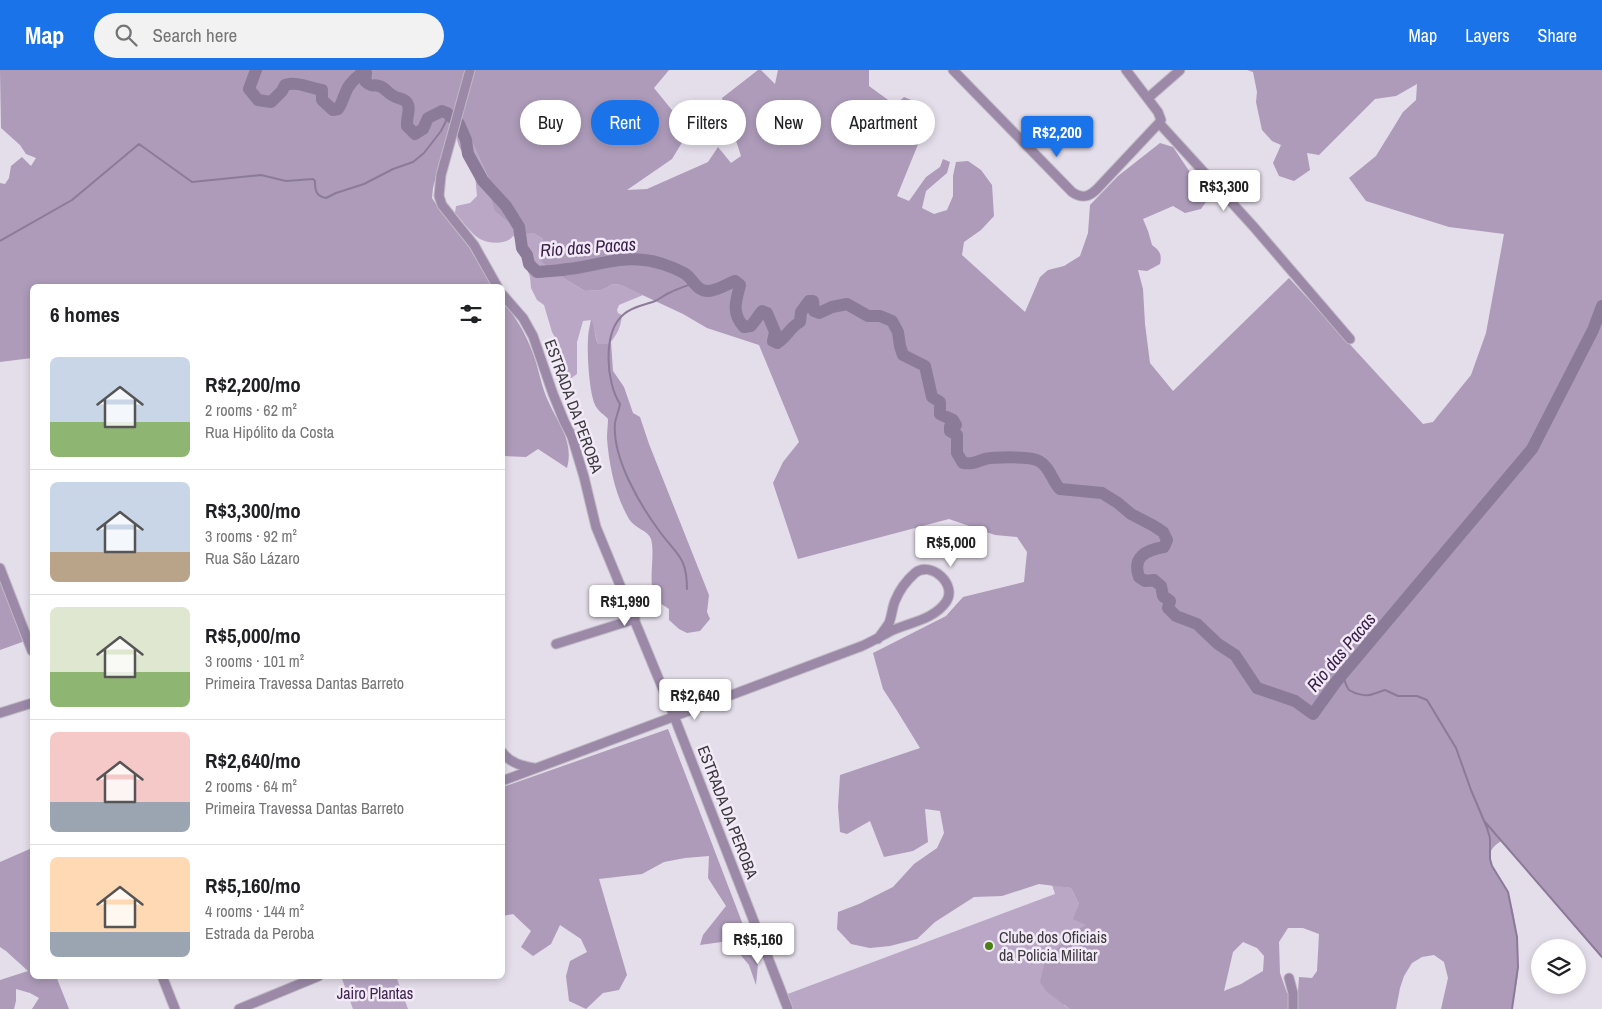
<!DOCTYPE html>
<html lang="en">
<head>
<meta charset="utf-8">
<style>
	:root { --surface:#fff; --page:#f2f2f2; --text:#202124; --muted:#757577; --line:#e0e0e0; --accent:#1a73e8 }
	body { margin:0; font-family:"Archivo Narrow",sans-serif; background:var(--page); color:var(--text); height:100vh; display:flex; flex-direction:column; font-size:19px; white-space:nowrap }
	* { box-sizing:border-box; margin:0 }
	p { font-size:16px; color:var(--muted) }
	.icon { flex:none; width:28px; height:28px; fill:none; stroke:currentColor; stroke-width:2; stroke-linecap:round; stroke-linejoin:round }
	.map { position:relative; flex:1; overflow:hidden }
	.drawer { position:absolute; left:30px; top:214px; width:475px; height:695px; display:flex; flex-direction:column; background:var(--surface); border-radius:8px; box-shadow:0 2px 8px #0003 }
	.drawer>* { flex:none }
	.hud { position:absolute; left:520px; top:30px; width:475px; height:45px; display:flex; gap:10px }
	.controls { position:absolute; left:1531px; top:869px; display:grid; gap:10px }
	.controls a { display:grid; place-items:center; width:55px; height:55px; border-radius:50%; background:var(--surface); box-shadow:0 2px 8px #0003; font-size:25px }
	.price { position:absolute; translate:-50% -42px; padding:0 11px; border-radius:5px; background:#fff; color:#222; font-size:16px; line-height:32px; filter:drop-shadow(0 1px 2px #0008) }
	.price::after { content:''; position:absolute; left:50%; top:30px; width:15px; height:11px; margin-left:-8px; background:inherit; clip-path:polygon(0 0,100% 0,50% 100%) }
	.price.active { background:var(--accent); color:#fff }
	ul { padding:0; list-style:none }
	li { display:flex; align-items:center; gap:15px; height:125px; padding:0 20px }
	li+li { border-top:1px solid var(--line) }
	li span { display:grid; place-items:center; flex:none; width:140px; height:100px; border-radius:8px; color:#555 }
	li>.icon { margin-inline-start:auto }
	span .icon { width:60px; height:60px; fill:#fffc; stroke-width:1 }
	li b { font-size:21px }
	h2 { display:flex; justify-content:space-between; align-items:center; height:60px; padding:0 20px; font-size:21px }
	.tag { padding:0 18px; border-radius:22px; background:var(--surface); box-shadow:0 2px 8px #0003; font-size:18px; line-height:45px }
	.tag.active { background:var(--accent); color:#fff }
	header { display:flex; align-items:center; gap:30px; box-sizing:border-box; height:70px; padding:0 25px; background:var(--accent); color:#fff }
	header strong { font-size:24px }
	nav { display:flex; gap:28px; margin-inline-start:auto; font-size:18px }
	.search { width:350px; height:45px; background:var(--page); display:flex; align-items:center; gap:12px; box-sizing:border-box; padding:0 18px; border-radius:28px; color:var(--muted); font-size:19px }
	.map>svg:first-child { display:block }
	.green { fill:#b9a7c5 }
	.forest { fill:#ad9bb9; fill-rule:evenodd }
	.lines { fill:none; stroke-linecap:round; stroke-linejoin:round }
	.stream { stroke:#8c7b98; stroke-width:2 }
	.river { stroke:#8c7b98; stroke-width:12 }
	.minor-casing { stroke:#bfb9c4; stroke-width:11 }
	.minor { stroke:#9b89a7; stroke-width:9 }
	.poi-dot { fill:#4a7f13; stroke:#f2eaf7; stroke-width:2 }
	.labels { text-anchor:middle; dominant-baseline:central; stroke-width:5; stroke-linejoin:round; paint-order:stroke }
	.street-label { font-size:16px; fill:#3c393e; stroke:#f2eaf7 }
	.poi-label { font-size:16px; fill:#3c393e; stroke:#f2eaf7; text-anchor:start }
	.park-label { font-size:16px; fill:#402650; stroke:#f2eaf7 }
	.water-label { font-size:18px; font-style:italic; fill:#381e47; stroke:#f2eaf7 }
</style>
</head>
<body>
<header>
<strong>Map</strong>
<div class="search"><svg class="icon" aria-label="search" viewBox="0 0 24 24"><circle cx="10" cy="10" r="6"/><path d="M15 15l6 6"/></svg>Search here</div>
<nav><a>Map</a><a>Layers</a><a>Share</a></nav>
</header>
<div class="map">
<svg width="1602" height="939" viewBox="0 0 1602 939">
	<rect width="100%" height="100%" fill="#e4ddea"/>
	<path class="green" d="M461 52 472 72 488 107 489 122 507 150 514 158 533 163 543 169V178L560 206 585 221 602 220 613 214 621 215 643 225 619 235 617 240 618 243 622 245C621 257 617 265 609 274H598C595 266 595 258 591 250L583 251 577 272V304L570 309 566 306 561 292 559 275 552 262 544 235 537 230 531 218 530 207 516 168 513 166C507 175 489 174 480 169 472 165 462 150 455 143L456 136 470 133 477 126C476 118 476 109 474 102 466 83 449 74 461 52Z
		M1052 815 1071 818 1079 834 1086 855 1064 935 1070 939H790L785 925 1055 824Z
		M341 906H396L408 939H353Z"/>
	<path class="forest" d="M0 0H669L654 18 689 61 672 89 627 120 647 119 708 92 718 77 731 93 741 86 722 28 758 0H761L775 14 778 0H869V16L895 35 904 27 916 32 927 44 923 62 897 126 909 131 926 107 940 97 943 89 950 92 947 103 926 121 922 138 934 144 947 140 953 126V106L956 92 968 91 981 100 992 115 994 146 981 160 964 172 962 185 1025 242 1040 207 1048 200 1064 196 1080 186 1088 163 1090 135 1118 106 1160 73 1173 77 1208 129 1201 139 1185 143 1173 136 1143 149 1148 161 1152 175C1160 181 1162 184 1160 194L1147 201 1138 200 1143 219 1145 254 1150 293 1173 321 1289 208 1423 354 1433 352 1471 305 1486 263 1504 164 1449 157 1366 131 1349 108 1376 86 1403 42 1416 30 1417 14 1396 26 1375 29 1319 85 1307 83 1310 100 1294 111 1279 106 1273 93 1281 75 1272 71 1262 60 1256 32 1257 22 1253 2 1247 0H1602V888L1501 771C1494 776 1489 780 1490 789 1492 802 1505 811 1508 823 1515 843 1519 875 1518 897 1518 911 1514 925 1512 939H1441L1448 908 1444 892 1434 885 1422 887 1412 893 1404 906 1400 918 1396 939H1070L1047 922 1040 912 1045 891 1075 861 1086 855 1073 849 1079 834 1071 818 1039 814 1002 826 974 827 935 852 917 869 890 876 870 878 851 874 837 859 838 842 859 834 893 817 914 794 937 778 944 763 940 741 925 739 928 772 913 781 884 787 870 751 847 764 840 762 838 737 840 705 920 678 896 639 883 619 873 583 946 546 963 527 1024 512 1027 482 1017 467 995 465 949 449 798 489 773 413 783 392 799 372 759 275 707 258 683 244 621 215 613 214 602 220 585 221 560 206 542 192 539 184 543 178V169L533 163 524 164 495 141 489 122 488 107 472 72 453 41 433 118 432 128 436 134 469 177 492 216H32V288L0 292V113L5 114 9 108 11 96 22 87 31 96 36 88 26 84 20 75 1 58ZM1288 858H1303L1319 864 1317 901 1312 908 1299 907 1298 922 1287 923 1280 903 1279 872ZM1243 872 1257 878 1264 886 1263 901 1241 914 1224 921 1233 882Z
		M503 231C515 247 525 262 532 281 539 298 541 317 549 333 559 355 574 372 567 398L538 379 526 387 503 386Z
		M591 249C596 259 594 265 598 274H609L611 272 613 301 624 317 633 343 640 347 649 374 709 525 707 542 710 549 700 561 687 563 679 559 669 550V539C665 536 659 533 657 530 646 516 656 487 651 469 648 460 635 459 629 449 615 425 609 395 607 368 607 361 608 355 608 349 605 345 599 342 597 338 589 328 587 282 588 269 588 262 590 256 591 249Z
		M0 510 25 571 0 580Z
		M668 659 758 894 756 915 749 895 729 871 700 875 703 865 726 836 708 808 709 786 685 788 664 792 642 804 599 809 627 905 619 920 603 923 586 939 569 931 566 906 570 891 587 882 581 869 560 855 551 874 533 886 521 877 531 861 513 844 503 846V717Z
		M32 778V906H56L69 939H32L39 928 30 923 16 919V931L14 939H0V910L28 901 6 881 0 877V792Z"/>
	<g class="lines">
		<path class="stream" d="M0 171 72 130 139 74 192 112 261 105 286 111 313 109 315 111C315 121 316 126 326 128L336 123 364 114 393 99 413 92 424 83 441 61 449 45
			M687 519C687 487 677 485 660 462 640 435 612 388 615 353 616 347 619 340 620 334 606 313 602 262 624 244 633 236 645 235 655 231 660 229 664 225 669 223 677 219 686 216 694 213
			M1343 604C1344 609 1346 616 1349 620 1355 624 1367 627 1373 624 1377 623 1381 621 1385 620L1398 626H1417L1427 630 1456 678 1471 720 1487 758 1490 768V789L1492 796 1508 822 1517 867 1518 897 1512 939
			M1485 752 1602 887"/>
		<path class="river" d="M256 0 249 19 258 30 271 32 282 21 285 15C298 11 309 18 322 20V30L333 40 338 39C342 34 342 30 345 24 348 14 356 7 365 1L366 3 365 11C372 18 372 14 379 16 384 17 388 23 392 25 396 28 400 28 404 30 413 35 406 47 407 56L415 64 423 59 428 48 442 41 447 43 459 54 466 70 468 84 483 111 506 136 519 157 522 178 527 185 529 194 537 202C547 201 557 201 568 199 592 197 618 186 644 190 656 191 673 197 684 203 693 208 695 220 707 221 718 221 726 214 735 211L740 215C736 231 731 243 744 257L751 256 762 241 767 243 775 262 773 271 777 273C787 267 790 257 800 252L801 242 809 231H813L814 241 819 243 832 237 847 234 868 246H880L892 251 898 262 900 276 903 285 925 296 932 327 940 332V344L953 350 956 355 950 357V361L957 365V383L963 393C975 394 975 392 985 389 995 387 1031 386 1039 391 1050 397 1052 411 1060 419L1102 423 1118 433 1131 444 1154 456 1163 462 1167 470 1164 477C1146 480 1132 487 1139 507L1145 511 1154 510 1161 516 1163 526 1170 531 1168 538 1176 546 1197 554 1218 574 1235 585 1257 618 1295 631 1313 644 1336 612 1532 379 1593 260 1602 236"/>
		<g class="minor-casing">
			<path id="minor" d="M470 0 441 105 439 126 442 135 474 175 497 216
				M953 0 1072 122C1082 129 1089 127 1097 119L1159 53
				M1126 0 1158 42 1161 50 1159 53 1253 156 1350 269
				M1148 28 1180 0
				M502 224 523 248 533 266 553 324 564 351 572 367 584 407 596 457 674 646 788 939
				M0 498 32 581
				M556 574 635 549
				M0 643 32 633
				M502 682C510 693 522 696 534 698
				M502 711 862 576C873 571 883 565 893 560 912 552 934 549 946 532 958 515 931 490 915 503 907 510 899 521 895 531 892 538 892 546 889 553 886 558 881 564 878 569
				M162 906 175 939
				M1289 908 1293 923V939
				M239 939 319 906"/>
		</g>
		<use href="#minor" class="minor"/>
	</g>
	<circle class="poi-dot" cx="989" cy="876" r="5"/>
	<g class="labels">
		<g class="street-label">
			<text transform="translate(574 336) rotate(70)">ESTRADA DA PEROBA</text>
			<text transform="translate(728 742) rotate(69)">ESTRADA DA PEROBA</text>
		</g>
		<g class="poi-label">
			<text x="999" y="867">Clube dos Oficiais<tspan x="999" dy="18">da Policia Militar</tspan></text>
		</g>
		<g class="park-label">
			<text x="375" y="923">Jairo Plantas</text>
		</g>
		<g class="water-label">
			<text transform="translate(588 177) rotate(-4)">Rio das Pacas</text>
			<text transform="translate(1341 582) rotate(-50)">Rio das Pacas</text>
		</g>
	</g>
</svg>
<div class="controls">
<a><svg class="icon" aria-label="layers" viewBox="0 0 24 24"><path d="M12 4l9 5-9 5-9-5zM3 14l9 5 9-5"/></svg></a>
</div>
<b class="price active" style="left:1057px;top:88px">R$2,200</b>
<b class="price" style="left:1224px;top:142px">R$3,300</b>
<b class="price" style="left:951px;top:498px">R$5,000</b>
<b class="price" style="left:625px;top:557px">R$1,990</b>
<b class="price" style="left:695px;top:651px">R$2,640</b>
<b class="price" style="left:758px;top:895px">R$5,160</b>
<div class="hud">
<a class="tag">Buy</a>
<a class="tag active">Rent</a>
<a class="tag">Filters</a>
<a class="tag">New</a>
<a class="tag">Apartment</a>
</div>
<section class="drawer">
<h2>6 homes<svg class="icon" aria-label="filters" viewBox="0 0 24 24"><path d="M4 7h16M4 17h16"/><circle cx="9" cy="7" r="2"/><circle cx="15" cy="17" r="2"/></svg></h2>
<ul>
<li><span style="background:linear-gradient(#c9d6e8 65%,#8fb573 0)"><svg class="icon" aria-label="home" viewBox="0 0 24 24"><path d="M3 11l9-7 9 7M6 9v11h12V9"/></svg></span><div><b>R$2,200/mo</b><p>2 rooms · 62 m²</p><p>Rua Hipólito da Costa</p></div></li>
<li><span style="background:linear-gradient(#c9d6e8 70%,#b9a48a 0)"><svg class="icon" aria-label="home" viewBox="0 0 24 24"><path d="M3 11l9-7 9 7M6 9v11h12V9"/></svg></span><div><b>R$3,300/mo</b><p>3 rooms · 92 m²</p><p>Rua São Lázaro</p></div></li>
<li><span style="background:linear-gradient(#dfe7d0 65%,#8fb573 0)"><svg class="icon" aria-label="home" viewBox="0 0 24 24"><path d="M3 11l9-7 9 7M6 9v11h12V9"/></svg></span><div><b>R$5,000/mo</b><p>3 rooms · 101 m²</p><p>Primeira Travessa Dantas Barreto</p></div></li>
<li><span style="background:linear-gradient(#f6c9c9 70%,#9aa5b1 0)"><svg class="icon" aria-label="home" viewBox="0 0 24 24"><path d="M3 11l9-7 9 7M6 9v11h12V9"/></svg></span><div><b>R$2,640/mo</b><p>2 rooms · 64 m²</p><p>Primeira Travessa Dantas Barreto</p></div></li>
<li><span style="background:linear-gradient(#ffd9b3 75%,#9aa5b1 0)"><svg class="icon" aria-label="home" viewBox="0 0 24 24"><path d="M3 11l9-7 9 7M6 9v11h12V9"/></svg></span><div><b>R$5,160/mo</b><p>4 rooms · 144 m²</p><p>Estrada da Peroba</p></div></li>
</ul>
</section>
</div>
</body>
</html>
